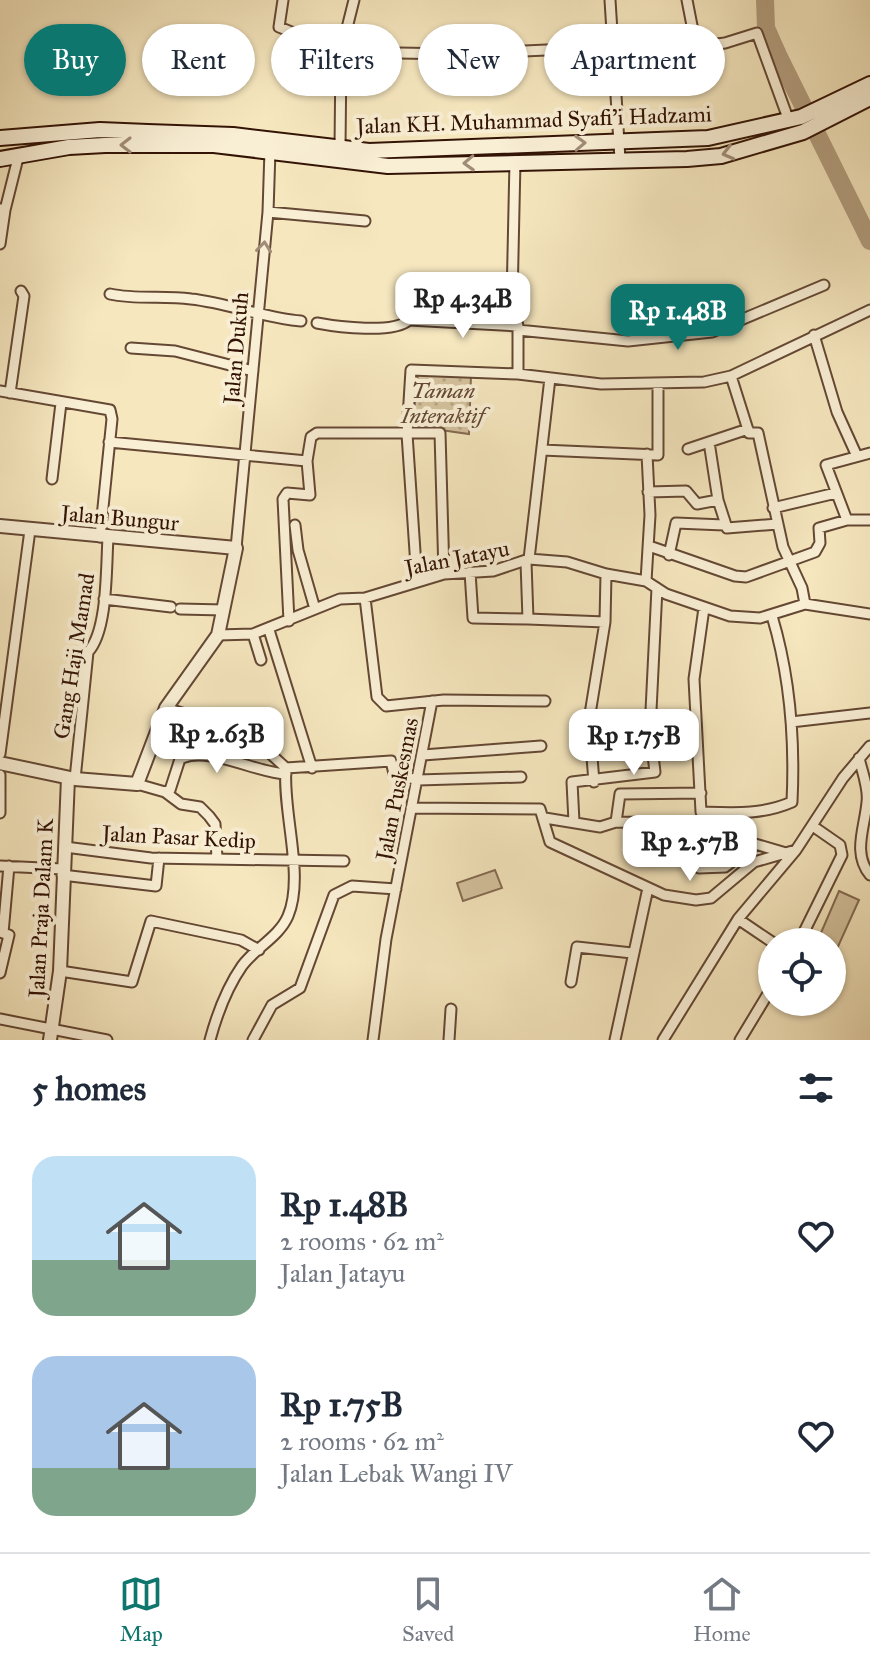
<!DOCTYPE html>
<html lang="en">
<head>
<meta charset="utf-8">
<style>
	:root { --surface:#fff; --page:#f6f6f7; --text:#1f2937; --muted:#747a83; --line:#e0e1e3; --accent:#0f766e }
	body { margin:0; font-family:"IM FELL Great Primer",serif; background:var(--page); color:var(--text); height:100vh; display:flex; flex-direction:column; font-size:30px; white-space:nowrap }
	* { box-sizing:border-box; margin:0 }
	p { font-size:26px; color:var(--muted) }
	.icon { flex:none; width:44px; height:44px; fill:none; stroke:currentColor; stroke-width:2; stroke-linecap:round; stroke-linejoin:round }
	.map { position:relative; height:1040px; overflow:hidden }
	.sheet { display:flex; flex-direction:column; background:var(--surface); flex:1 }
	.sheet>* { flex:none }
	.guide { position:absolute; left:24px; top:24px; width:822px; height:72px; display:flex; gap:16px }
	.buttons { position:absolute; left:758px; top:928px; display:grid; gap:16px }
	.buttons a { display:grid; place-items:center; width:88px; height:88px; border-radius:50%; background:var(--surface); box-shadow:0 2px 6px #0004; font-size:40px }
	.price { position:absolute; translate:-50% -68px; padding:0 18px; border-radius:16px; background:#fff; color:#222; font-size:26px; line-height:52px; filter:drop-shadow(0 2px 4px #0008) }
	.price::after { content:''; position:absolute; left:50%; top:48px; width:24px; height:18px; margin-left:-12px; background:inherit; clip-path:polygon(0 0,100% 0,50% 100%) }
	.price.on { background:var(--accent); color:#fff }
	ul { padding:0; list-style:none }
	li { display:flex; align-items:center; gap:24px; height:200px; padding:0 32px }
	li span { display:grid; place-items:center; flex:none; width:224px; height:160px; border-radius:24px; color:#555 }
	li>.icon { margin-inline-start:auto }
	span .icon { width:96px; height:96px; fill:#fffc; stroke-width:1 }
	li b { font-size:34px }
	h2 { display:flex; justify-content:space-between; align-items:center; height:96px; padding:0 32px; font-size:34px }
	.pill { padding:0 28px; border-radius:36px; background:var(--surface); box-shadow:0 2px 6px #0004; font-size:28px; line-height:72px }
	.pill.on { background:var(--accent); color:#fff }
	.menu { display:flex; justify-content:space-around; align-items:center; height:112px; border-top:2px solid var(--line); background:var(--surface); font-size:22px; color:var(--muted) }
	.menu a { display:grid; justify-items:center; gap:4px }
	.menu .on { color:var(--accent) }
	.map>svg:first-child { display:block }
	.grass { fill:url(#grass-dots); stroke:#846b52; stroke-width:2 }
	.pitch { fill:#d5c39f; stroke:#846b52; stroke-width:2 }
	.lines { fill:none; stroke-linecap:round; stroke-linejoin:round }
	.river { stroke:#b49f80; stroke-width:18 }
	.minor-casing { stroke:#644834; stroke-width:13 }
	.tertiary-casing { stroke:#644834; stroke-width:16 }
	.secondary-casing { stroke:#331305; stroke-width:18 }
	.minor { stroke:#f9efd5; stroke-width:9 }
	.tertiary { stroke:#f9efd5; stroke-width:12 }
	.secondary { stroke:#f9efd5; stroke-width:14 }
	.oneway { stroke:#a08c77 }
	.labels { text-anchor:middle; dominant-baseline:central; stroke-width:8; stroke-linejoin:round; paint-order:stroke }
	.street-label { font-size:22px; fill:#331305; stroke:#f9efd5 }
	.park-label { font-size:22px; font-style:italic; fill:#644833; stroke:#f9efd5 }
</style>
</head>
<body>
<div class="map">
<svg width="870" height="1040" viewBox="0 0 870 1040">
	<defs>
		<pattern id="grass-dots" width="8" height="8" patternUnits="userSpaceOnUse" patternTransform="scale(2)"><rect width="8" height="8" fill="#d5c39f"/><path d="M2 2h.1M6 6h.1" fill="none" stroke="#b7a787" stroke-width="1.8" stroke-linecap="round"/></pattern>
	</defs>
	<rect width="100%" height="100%" fill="#f6e7bf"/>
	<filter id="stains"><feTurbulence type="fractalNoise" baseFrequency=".0025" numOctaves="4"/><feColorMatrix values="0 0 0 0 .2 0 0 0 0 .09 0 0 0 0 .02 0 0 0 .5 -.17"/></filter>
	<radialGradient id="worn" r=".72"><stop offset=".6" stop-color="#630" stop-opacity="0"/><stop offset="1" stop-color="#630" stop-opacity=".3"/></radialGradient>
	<path class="grass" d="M418 373 471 375 469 434 412 426Z"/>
	<path class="pitch" d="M495 870 502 888 463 901 457 883Z
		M839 891 859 900 836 951 832 949V942H817Z"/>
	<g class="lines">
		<path class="river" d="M765 0 766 28 778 55 870 241"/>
		<g class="minor-casing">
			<path id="minor" d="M283 0 279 27 341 52 456 54 612 47
				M610 0 620 159
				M687 0 696 46
				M676 49 725 43 757 33 789 121
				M340 148 341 52 354 0
				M515 161 512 301 518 326V374
				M0 209 5 210 19 154
				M268 212 365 221
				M0 244 5 210
				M110 294C137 300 164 295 191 299 229 303 263 318 301 321
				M317 323C338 327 394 334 409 320L518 326
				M518 330 628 341 712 332 824 285
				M814 335 837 412 856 454
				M131 348 175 351 253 371
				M731 376 749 433H758L783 547 802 588 805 604
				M0 391 110 410 112 419 100 537
				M10 393 24 296 21 291
				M109 442 307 461 311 437 317 433H440L444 574
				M709 442 718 500
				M688 449 748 429
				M542 450 658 455V383
				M52 479 61 403
				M648 492 686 491 697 504 718 500 727 528 778 524
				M773 508 836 493
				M847 520H870
				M295 525 298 550 315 609
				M649 546 735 576 746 577 815 552 820 543 819 528 847 520 826 465 870 453
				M236 548 268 212 270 150
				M669 555 676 523 724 525
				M529 559 567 562 606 574 646 581 666 594 730 616 760 618 805 604 870 614
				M529 559 550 378
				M526 562 528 619 605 622
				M470 572 473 618 528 619
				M417 581 407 434 411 370 518 374 601 384 704 382 731 376 870 310
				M646 581 650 515 647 454
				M365 598 377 697 386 706 444 700 545 701
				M104 599 171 607
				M704 608 694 679 701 812C734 813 762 815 792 802 795 739 790 676 772 616
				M180 609 224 610
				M289 621 283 499 287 493 310 495 307 461
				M269 630 312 768
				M253 634 261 660
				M218 635 253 634 340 599 365 598 444 574 493 571 529 559
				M166 708 213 723 246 744 264 748 286 768
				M791 722 870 713
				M0 754 30 530
				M423 755 541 746
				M859 758C862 771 869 789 867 802 865 827 852 853 870 875
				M286 768 391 761 394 774 418 780 521 777
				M0 775V813
				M75 779 88 652C108 631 106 567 108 538
				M594 782 589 720 605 622 606 574
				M137 784 165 792 181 804 200 807 209 816 215 824 217 858
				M165 792 170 790 180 759C208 745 256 773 286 774
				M411 808 540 809 550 842 664 895 696 900 711 898 754 862 796 850
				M545 818 600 827 616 822 696 823 700 826 699 868 725 867 755 844 786 853
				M574 822 572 782 655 772 650 731 657 588
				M616 822 620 794 701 793
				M65 847 151 858 344 861
				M0 866 63 869
				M62 875 156 886 159 858
				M738 919 772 942
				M799 942 842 855 840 845 817 829
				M60 971 132 982 151 921 241 940 259 950
				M0 973 9 935 3 933 9 866
				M571 982 577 947 632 953
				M0 1019 107 1040
				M210 1040C217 1014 226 989 242 966 255 948 279 937 288 916 305 876 282 811 286 768
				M253 1040 272 1005 300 988 334 895 352 886 396 889
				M373 1040 386 939 432 701
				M449 1040 451 1009
				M615 1040 648 888
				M663 1040 738 919 796 850 843 778 870 746
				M740 1040 772 987"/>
		</g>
		<g class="tertiary-casing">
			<path id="tertiary" d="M0 526 236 548 218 635 166 708 137 784 75 779 0 763
				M50 1040 60 971 68 778"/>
		</g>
		<g class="secondary-casing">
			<path id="secondary" d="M0 138 100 130 148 132 233 135 369 151 708 138 801 117 870 84
				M0 159 69 147 105 145H214L388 166 687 159 721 156 803 132 870 98"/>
		</g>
		<use href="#minor" class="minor"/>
		<use href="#tertiary" class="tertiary"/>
		<use href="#secondary" class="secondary"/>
	</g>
	<defs><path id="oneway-chevron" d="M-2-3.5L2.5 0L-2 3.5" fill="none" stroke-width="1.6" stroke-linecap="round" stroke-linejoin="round" transform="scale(2)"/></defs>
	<g class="oneway">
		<use href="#oneway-chevron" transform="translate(580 143) rotate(-2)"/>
		<use href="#oneway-chevron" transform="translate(126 145) rotate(-180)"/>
		<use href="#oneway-chevron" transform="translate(728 153) rotate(166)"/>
		<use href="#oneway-chevron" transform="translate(469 163) rotate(178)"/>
		<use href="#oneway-chevron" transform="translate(264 247) rotate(-84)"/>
	</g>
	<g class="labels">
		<g class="street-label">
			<text transform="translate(534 120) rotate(-2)">Jalan KH. Muhammad Syafi'i Hadzami</text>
			<text transform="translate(236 348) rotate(-85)">Jalan Dukuh</text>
			<text transform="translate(120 518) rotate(5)">Jalan Bungur</text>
			<text transform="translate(457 558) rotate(-11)">Jalan Jatayu</text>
			<text transform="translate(74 656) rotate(-81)">Gang Haji Mamad</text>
			<text transform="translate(397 789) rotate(-79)">Jalan Puskesmas</text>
			<text transform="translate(179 837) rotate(3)">Jalan Pasar Kedip</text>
			<text transform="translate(41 908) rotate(-87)">Jalan Praja Dalam K</text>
		</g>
		<g class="park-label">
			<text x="443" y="390">Taman<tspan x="443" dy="25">Interaktif</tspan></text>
		</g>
	</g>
	<rect width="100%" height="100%" filter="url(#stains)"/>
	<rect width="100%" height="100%" fill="url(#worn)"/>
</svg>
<div class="buttons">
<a><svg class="icon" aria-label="locate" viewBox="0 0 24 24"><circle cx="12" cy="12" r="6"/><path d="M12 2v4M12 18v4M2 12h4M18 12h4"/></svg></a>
</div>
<b class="price" style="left:463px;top:340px">Rp 4.34B</b>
<b class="price on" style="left:678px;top:352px">Rp 1.48B</b>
<b class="price" style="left:217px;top:775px">Rp 2.63B</b>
<b class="price" style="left:634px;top:777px">Rp 1.75B</b>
<b class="price" style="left:690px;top:883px">Rp 2.57B</b>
<div class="guide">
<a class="pill on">Buy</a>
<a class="pill">Rent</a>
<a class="pill">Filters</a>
<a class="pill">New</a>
<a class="pill">Apartment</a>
</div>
</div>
<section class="sheet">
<h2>5 homes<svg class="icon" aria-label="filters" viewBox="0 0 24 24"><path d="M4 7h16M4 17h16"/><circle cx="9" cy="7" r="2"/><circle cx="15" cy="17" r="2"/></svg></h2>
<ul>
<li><span style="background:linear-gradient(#bfe0f5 65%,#7fa58c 0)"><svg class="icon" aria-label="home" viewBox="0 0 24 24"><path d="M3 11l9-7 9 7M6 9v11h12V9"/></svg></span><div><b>Rp 1.48B</b><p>2 rooms · 62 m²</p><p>Jalan Jatayu</p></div><svg class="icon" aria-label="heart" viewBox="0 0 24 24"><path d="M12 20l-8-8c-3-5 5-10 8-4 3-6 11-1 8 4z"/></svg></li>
<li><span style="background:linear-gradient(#a9c7e8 70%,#7fa58c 0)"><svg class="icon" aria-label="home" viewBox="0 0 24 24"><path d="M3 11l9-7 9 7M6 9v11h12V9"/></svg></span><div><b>Rp 1.75B</b><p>2 rooms · 62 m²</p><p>Jalan Lebak Wangi IV</p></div><svg class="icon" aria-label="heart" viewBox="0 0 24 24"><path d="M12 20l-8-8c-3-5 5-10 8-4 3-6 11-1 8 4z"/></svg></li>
</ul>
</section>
<nav class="menu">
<a class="on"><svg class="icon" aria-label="map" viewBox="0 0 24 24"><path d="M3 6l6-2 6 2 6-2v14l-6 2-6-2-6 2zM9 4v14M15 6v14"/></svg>Map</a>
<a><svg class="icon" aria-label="saved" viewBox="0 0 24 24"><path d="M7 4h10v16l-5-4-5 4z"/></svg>Saved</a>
<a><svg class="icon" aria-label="home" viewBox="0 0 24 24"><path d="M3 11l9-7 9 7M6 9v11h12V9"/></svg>Home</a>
</nav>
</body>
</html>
